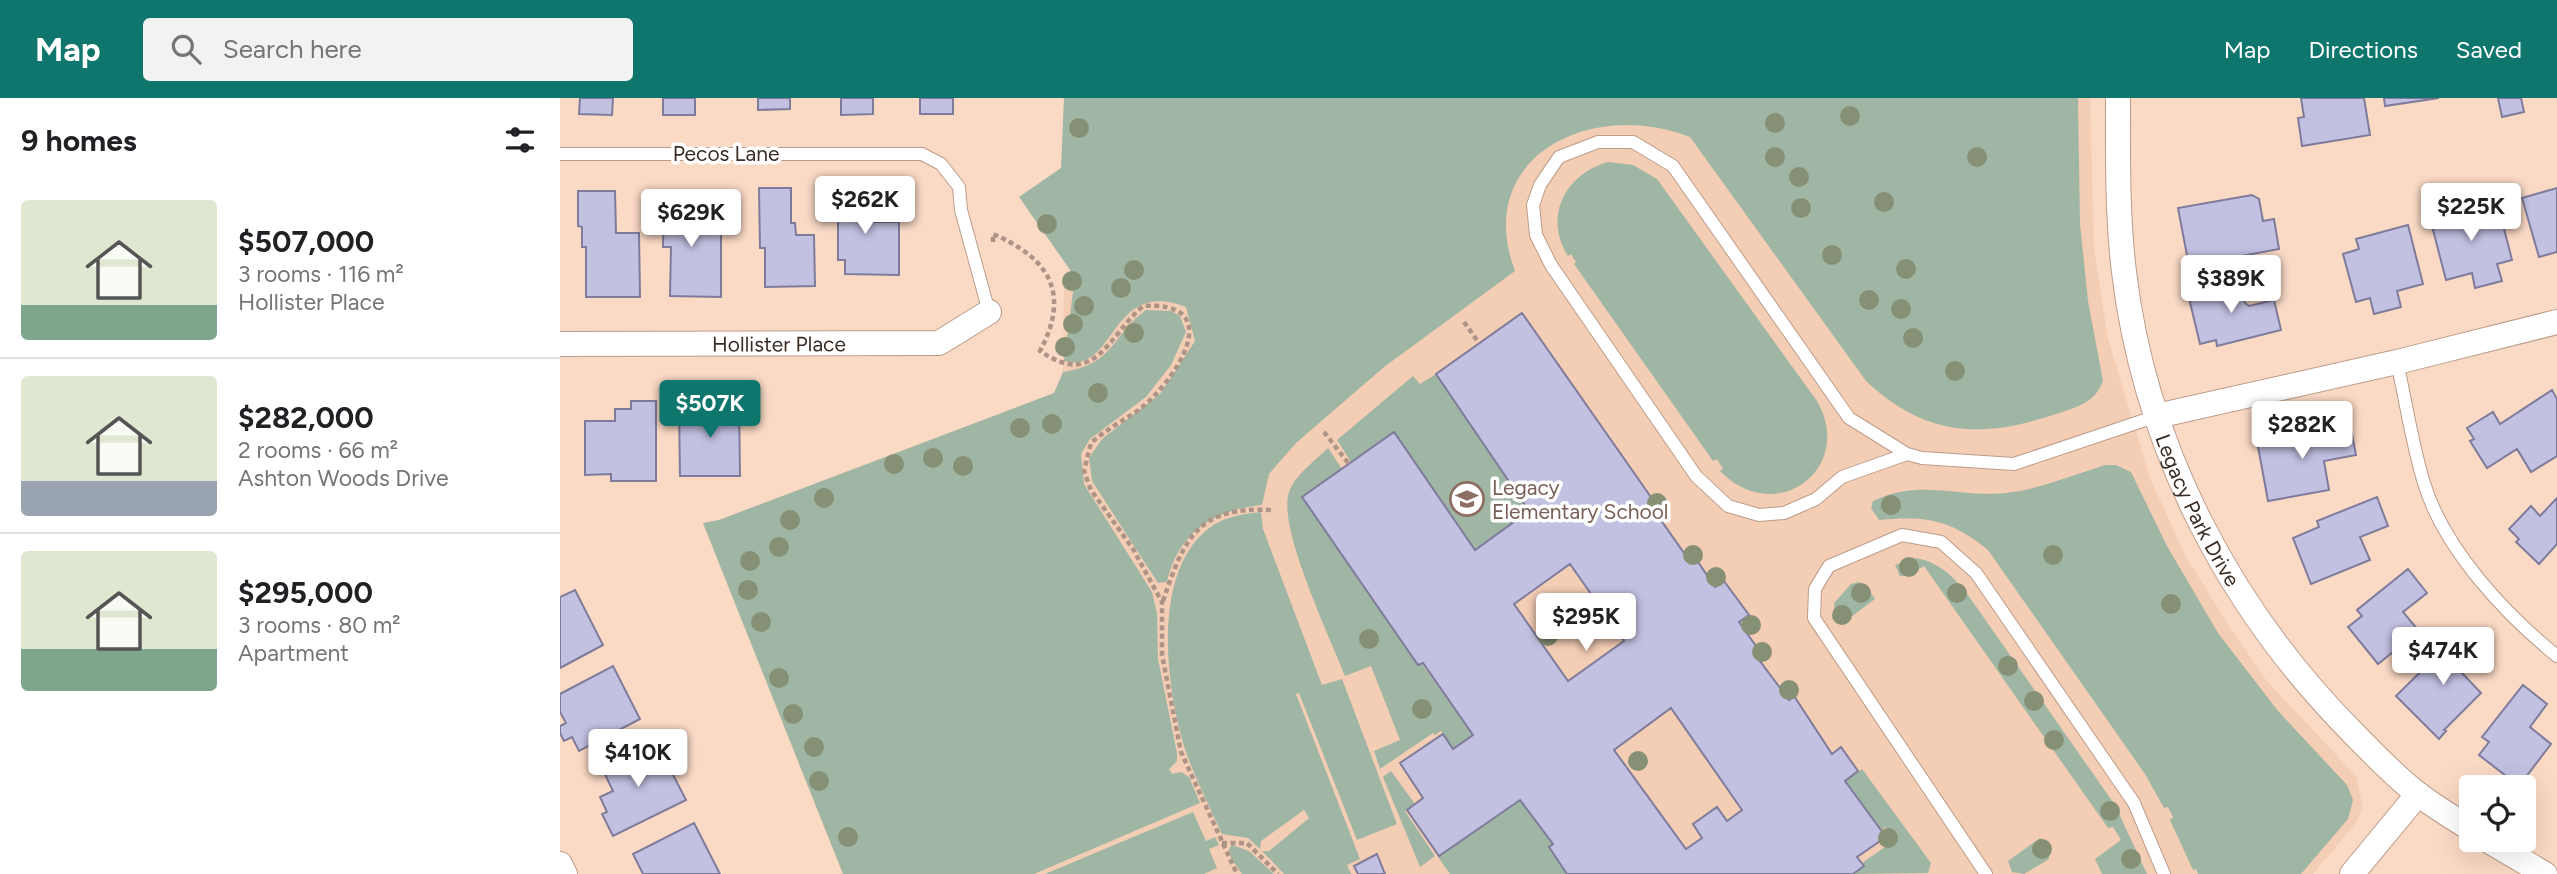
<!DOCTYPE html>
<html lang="en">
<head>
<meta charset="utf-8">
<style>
	:root { --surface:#fff; --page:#f2f2f2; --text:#202124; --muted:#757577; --line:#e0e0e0; --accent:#0f766e }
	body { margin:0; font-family:Figtree,sans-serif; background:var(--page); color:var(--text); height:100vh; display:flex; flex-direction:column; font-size:26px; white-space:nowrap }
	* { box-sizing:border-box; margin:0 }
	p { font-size:23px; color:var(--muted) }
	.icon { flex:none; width:38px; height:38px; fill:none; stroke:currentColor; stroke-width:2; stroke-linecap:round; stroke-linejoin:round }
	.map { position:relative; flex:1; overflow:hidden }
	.sheet { display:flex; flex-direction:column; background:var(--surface); width:560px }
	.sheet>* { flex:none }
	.controls { position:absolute; left:1899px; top:677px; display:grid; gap:14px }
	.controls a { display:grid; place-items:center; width:77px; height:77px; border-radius:7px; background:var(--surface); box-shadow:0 7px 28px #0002; font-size:35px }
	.price { position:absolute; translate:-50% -60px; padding:0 16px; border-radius:7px; background:#fff; color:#222; font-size:23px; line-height:46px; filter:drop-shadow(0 2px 4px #0008) }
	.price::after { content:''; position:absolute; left:50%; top:42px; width:21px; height:16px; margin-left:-10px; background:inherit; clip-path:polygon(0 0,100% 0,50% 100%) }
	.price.selected { background:var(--accent); color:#fff }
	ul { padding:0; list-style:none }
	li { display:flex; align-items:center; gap:21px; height:175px; padding:0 21px }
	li+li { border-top:2px solid var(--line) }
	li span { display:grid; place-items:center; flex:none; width:196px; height:140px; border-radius:7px; color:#555 }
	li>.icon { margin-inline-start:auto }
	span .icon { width:84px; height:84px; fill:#fffc; stroke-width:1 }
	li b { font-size:30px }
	h2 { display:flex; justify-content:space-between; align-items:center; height:84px; padding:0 21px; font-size:30px }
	header { display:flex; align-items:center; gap:42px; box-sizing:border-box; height:98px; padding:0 35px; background:var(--accent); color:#fff }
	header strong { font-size:33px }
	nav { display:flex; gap:38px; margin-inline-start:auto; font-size:24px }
	.search { width:490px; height:63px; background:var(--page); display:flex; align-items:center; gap:18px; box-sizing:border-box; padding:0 24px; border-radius:7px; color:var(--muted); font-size:26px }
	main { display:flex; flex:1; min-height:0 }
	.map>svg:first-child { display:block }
	.built { fill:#f4cdb5 }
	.green { fill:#9fb6a4 }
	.building { fill:#c3c1e2; stroke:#7f7c9b; stroke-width:2; fill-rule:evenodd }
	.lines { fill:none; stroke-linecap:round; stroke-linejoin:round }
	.lane-casing { stroke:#bc9c8a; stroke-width:14 }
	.street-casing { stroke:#bc9c8a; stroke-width:26 }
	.path { stroke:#ad9486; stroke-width:4.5; stroke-dasharray:5 3.5; stroke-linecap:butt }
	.lane { stroke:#fff; stroke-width:12 }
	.street { stroke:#fff; stroke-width:24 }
	.tree { fill:#869075 }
	.labels { text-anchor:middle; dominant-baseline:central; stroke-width:7; stroke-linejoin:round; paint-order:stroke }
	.street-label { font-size:21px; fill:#3a2d26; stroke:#fff }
	.education-label { font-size:21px; fill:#785e54; stroke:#fff; text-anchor:start }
</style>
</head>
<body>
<header>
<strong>Map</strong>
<div class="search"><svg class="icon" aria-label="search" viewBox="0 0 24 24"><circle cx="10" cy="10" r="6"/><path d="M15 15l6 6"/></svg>Search here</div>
<nav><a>Map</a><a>Directions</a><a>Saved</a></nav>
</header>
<main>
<section class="sheet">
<h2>9 homes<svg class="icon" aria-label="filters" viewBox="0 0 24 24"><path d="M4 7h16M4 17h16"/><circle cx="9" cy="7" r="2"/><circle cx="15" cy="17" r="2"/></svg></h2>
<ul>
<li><span style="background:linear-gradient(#dfe7d0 75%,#7fa58c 0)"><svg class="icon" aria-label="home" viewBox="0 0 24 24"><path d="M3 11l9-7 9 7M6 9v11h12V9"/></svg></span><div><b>$507,000</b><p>3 rooms · 116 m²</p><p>Hollister Place</p></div></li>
<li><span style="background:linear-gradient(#dfe7d0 75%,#9aa5b1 0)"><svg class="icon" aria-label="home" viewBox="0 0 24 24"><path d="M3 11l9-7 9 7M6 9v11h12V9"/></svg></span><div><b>$282,000</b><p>2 rooms · 66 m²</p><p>Ashton Woods Drive</p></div></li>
<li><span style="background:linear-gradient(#dfe7d0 70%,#7fa58c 0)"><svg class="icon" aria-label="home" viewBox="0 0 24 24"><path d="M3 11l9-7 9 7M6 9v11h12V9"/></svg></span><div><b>$295,000</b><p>3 rooms · 80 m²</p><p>Apartment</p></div></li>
</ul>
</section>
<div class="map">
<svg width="1997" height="776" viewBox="0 0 1997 776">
	<rect width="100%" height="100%" fill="#fad9c5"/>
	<path class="built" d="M504 0H1530L1534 151 1548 241 1590 380 1626 459 1671 531 1706 582 1796 678 1803 710 1795 726 1753 776H283L143 425 159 422 494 295 503 274 504 187 558 150Z"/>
	<path class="green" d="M504 0H1518L1520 126 1528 203 1543 283C1535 305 1517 309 1496 316 1421 341 1366 339 1306 283L1130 39C1031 0 912 59 955 173L824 269 736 345 709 376 702 407C654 412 618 434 607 484L598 485 532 383 529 360 542 341 600 296 635 243 626 209C549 179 557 277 504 263L515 179 459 99 501 70Z
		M1048 64 1073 67 1097 81 1257 303C1296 371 1215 430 1160 373L1163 371 1157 361 1153 363 1014 166 1016 164 1011 156 1008 158C983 119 1005 76 1048 64Z
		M586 212 611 213 620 218 626 234 611 267 586 299 530 341 521 356 524 386 592 494 597 515 598 561 617 655V663L609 671 612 676 621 674 629 679 640 705 474 776H283L143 425 159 422 494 295 503 274C556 266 550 238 586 212Z
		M876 276 969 413 915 452 834 335 791 364 777 342 853 278 860 286Z
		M768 350 782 371 742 399 913 637 893 651 881 633 875 637 873 635 820 671 814 653 840 642 811 568 785 578C770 539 717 429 729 394 736 376 755 363 768 350Z
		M1545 367H1556L1571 374 1607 448 1658 535 1718 613 1787 687 1793 702 1788 721 1741 776H1638L1636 771 1633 772 1610 722 1613 719 1608 709 1604 710 1585 676 1428 452C1389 421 1367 418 1319 422L1311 410 1313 403C1362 380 1397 400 1446 395 1480 391 1513 377 1545 367Z
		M701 414 703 431 762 587 782 581 837 726 797 742 739 595 736 596 800 761 787 767 791 776H724L702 753H709L749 720 744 712 701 743 700 751 688 740 662 736C650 710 637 684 627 657 606 595 588 468 655 426 669 418 685 416 701 414Z
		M1356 460C1379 464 1394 479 1408 497L1555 707 1587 776H1542L1535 761 1561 742 1553 729 1548 730 1364 468 1348 478H1340L1335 467Z
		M1299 484 1307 489 1315 501 1283 525H1276L1274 505 1291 486Z
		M1302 671 1371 765 1368 775 1293 776 1304 768 1302 765 1335 742 1326 729 1321 732 1285 683Z
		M831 673 855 706 845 713 875 758 860 769 823 679Z
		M960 702 993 746 989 750 1007 776H890L878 759Z
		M633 714 646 743 655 739 659 747 649 751 657 770 644 776H485Z
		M1480 740 1489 749V761L1464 776 1452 774 1448 763Z
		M672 747 689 753 714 776H682L671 760 669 751Z"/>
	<path class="building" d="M20 0H53L52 17 19 16Z
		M103 0H135V17H103Z
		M198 0H230V11L198 12Z
		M281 0H313V16L281 17Z
		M360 0H393V16H360Z
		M1741 0H1804L1810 37 1742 48 1738 20 1744 19Z
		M1824 0H1879L1825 8Z
		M1938 0H1961L1964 14 1942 19Z
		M278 89 310 90 312 124H339V177L285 176V162H278Z
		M199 90H231V125H235L236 137H254L255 188 205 189V150H200Z
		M1997 90V154L1979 159 1962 100Z
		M18 93H55L56 135H79L80 199H26V149H22V129L18 128Z
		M104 94H136L138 135 161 136V199L110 198 111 149H103Z
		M1692 97 1699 101 1703 123 1714 121 1719 151 1629 168 1618 110Z
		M1907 98 1912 118 1924 115 1925 119 1940 115 1952 162 1937 166 1942 183 1915 190 1912 175 1886 182 1872 128 1884 125 1879 106Z
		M1848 127 1863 186 1837 193 1841 209 1814 216 1810 200 1796 204 1783 156 1799 151 1796 141Z
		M1680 183 1685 205 1689 208 1714 202 1721 232 1657 248 1656 242 1640 246 1628 196Z
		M962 215 1093 402 1089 405 1131 465 1136 461 1155 489 1164 483 1189 517 1179 524 1198 551 1194 555 1229 602 1234 598 1272 656 1281 649 1298 673 1285 683 1326 739 1297 759 1304 768 1293 776H1007L989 749 993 746 960 702 879 758 847 712 863 700 840 665 883 636 893 651 913 637 863 565 858 567 742 399 834 334 915 452 969 413 876 276ZM1010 466 1064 543 1008 583 954 506ZM1111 610 1182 712 1167 723 1157 709 1133 726 1142 740 1126 751 1054 652Z
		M1992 292 1997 301V358L1971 374 1957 351 1927 370 1910 343 1914 341 1907 330 1933 314 1940 326Z
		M165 300V307L179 306 180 378H120L119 309H147V301Z
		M71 303H96V383H51V376L25 377V323H55V311H71Z
		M1790 326 1796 357 1764 363 1769 392 1708 403 1697 343Z
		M1817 399 1828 428 1800 439 1810 462 1751 486 1733 440 1759 429 1757 423Z
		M1997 400V446L1979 466 1956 444 1959 441 1949 431 1971 408 1980 418Z
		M1848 471 1867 495 1843 514 1859 533 1818 566 1788 529 1802 518 1797 512Z
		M15 492 43 547 0 570V499Z
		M1901 534 1922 556 1902 575 1921 595 1884 632 1886 633 1879 641 1836 598Z
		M53 568 80 621 19 653 12 639 4 643 0 635V628L6 625 0 614V596Z
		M1963 587 1987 606 1970 629 1991 646 1959 688 1919 657 1929 644 1922 639Z
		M88 645 99 667 106 663 126 702 53 738 42 716 47 714 40 699 53 693 41 668Z
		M134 725 160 776H83L73 756Z
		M817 756 825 776H798L794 768Z"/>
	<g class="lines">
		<g class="lane-casing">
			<path id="lane" d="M0 56H362L381 66 399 89 401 112 429 214
				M1837 264C1846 304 1852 346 1864 385 1884 451 1945 516 1997 558
				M1347 356 1282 379 1256 401 1224 415 1199 417 1168 408 1136 378 991 167 976 137 973 107 980 87 999 59 1038 44H1073L1113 68 1289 320 1347 356 1362 360 1454 366 1597 318
				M1426 776 1254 520 1255 491 1269 468 1342 437 1381 444 1416 475 1574 705 1604 776"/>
		</g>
		<g class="street-casing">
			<g id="street">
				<path id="s1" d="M1558 0C1558 58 1557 116 1564 174 1585 349 1669 510 1793 635 1814 656 1834 678 1858 696 1875 709 1893 720 1911 731"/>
				<path id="s2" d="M0 246 379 245 429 214"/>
				<path d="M1597 318 1837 264 1997 224"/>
				<path d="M1927 742 1985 776"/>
				<path d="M0 766 5 776"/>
				<path d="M1792 776 1858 696"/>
			</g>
		</g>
		<path class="path" d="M433 144V136C489 160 511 195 480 253 536 291 547 239 583 208 663 203 622 272 588 304 571 320 548 329 531 345L524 373 531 392 573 451 602 504V557L621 654 677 776
			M904 224 919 245
			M764 334 789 366
			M603 503C625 438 638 408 713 412
			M662 745H687L718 776"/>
		<use href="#lane" class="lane"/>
		<use href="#street" class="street"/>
	</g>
	<g class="tree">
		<circle cx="1290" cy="18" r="10"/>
		<circle cx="1215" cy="25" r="10"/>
		<circle cx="519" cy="30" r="10"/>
		<circle cx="1215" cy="59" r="10"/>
		<circle cx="1417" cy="59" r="10"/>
		<circle cx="1239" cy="79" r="10"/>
		<circle cx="1324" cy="104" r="10"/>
		<circle cx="1241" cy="110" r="10"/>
		<circle cx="487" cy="126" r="10"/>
		<circle cx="1272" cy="157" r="10"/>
		<circle cx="1346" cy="171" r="10"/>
		<circle cx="574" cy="172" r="10"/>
		<circle cx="512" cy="183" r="10"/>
		<circle cx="561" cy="190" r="10"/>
		<circle cx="1309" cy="202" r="10"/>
		<circle cx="524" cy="208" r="10"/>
		<circle cx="1341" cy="211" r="10"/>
		<circle cx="513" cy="226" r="10"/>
		<circle cx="574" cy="235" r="10"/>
		<circle cx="1353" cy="240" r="10"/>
		<circle cx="505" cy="249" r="10"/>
		<circle cx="1395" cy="273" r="10"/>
		<circle cx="538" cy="295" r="10"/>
		<circle cx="492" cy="326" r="10"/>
		<circle cx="460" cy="330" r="10"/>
		<circle cx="373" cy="360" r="10"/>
		<circle cx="334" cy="366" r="10"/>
		<circle cx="403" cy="368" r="10"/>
		<circle cx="264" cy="400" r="10"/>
		<circle cx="1097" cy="405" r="10"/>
		<circle cx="1331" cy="407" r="10"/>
		<circle cx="230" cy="422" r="10"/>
		<circle cx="219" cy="449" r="10"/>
		<circle cx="1133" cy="457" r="10"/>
		<circle cx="1493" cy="457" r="10"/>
		<circle cx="190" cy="463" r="10"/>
		<circle cx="1349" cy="469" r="10"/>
		<circle cx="1156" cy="479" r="10"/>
		<circle cx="188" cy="492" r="10"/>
		<circle cx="1301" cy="495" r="10"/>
		<circle cx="1397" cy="495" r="10"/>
		<circle cx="1611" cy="506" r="10"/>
		<circle cx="1282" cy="517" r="10"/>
		<circle cx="201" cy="524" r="10"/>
		<circle cx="1191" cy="527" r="10"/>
		<circle cx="988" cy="538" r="10"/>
		<circle cx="809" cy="541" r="10"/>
		<circle cx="1202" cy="554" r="10"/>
		<circle cx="1448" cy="568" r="10"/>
		<circle cx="219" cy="580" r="10"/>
		<circle cx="1229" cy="592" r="10"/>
		<circle cx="1474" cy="603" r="10"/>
		<circle cx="862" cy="611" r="10"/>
		<circle cx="233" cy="616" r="10"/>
		<circle cx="1494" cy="642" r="10"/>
		<circle cx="254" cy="649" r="10"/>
		<circle cx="1078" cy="663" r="10"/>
		<circle cx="259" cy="683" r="10"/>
		<circle cx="1550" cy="713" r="10"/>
		<circle cx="288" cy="739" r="10"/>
		<circle cx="1328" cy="740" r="10"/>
		<circle cx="1482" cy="751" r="10"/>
		<circle cx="1571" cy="761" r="10"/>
	</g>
	<defs>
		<g id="school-ring" transform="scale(1.75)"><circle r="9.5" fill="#fff" stroke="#8d6e63" stroke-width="1.5"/><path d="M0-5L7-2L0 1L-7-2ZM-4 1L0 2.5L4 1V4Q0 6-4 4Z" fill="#8d6e63"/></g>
	</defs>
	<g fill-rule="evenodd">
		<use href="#school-ring" x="907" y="401"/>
	</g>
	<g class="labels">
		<g class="street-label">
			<text x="166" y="55">Pecos Lane</text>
			<text stroke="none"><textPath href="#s2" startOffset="219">Hollister Place</textPath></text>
			<text stroke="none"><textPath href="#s1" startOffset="425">Legacy Park Drive</textPath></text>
		</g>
		<g class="education-label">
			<text x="932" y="389">Legacy<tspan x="932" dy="24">Elementary School</tspan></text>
		</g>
	</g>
</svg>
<div class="controls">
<a><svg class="icon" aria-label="locate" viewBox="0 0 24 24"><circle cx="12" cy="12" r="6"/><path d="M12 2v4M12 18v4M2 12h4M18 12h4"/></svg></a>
</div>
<b class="price" style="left:305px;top:138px">$262K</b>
<b class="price" style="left:1911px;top:145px">$225K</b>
<b class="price" style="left:131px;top:151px">$629K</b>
<b class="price" style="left:1671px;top:217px">$389K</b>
<b class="price selected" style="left:150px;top:342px">$507K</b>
<b class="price" style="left:1742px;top:363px">$282K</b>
<b class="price" style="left:1026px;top:555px">$295K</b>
<b class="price" style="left:1883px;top:589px">$474K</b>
<b class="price" style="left:78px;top:691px">$410K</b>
</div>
</main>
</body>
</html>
